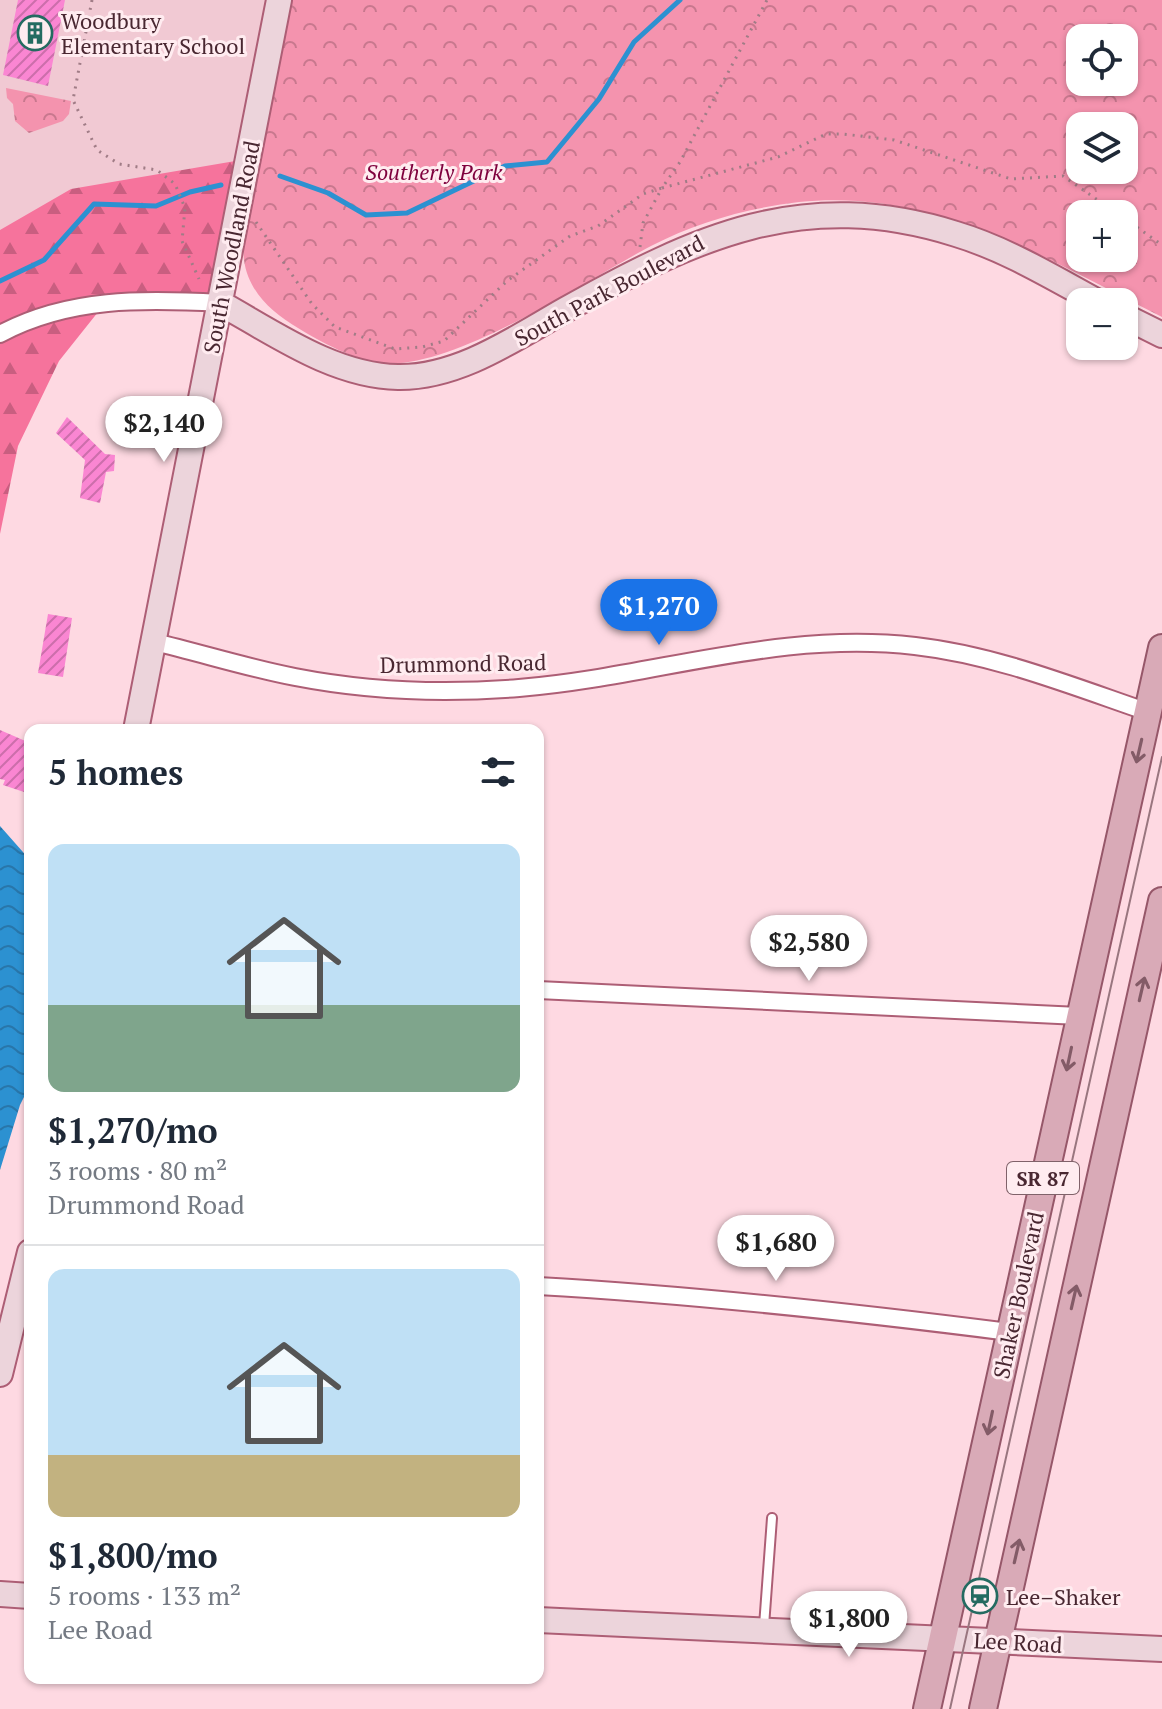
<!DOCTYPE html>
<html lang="en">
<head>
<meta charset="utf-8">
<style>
	:root { --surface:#fff; --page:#f6f6f7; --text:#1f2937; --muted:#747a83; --line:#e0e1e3; --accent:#1a73e8 }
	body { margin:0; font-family:"PT Serif",serif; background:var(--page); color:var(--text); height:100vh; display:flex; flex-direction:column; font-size:30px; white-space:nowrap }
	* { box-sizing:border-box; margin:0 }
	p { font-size:26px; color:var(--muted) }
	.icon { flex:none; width:44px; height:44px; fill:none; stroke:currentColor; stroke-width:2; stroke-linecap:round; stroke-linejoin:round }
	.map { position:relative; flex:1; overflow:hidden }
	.details { position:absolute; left:24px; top:724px; width:520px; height:960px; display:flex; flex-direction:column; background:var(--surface); border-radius:16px; box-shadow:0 2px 6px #0004 }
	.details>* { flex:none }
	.fabs { position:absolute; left:1066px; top:24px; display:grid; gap:16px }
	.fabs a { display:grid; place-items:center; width:72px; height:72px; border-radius:16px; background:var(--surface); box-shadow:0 2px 6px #0004; font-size:40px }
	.price { position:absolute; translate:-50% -68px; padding:0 18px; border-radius:28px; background:#fff; color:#222; font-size:26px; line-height:52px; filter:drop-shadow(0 2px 4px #0008) }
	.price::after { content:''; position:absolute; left:50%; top:48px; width:24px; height:18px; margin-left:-12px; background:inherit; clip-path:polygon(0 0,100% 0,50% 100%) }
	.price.active { background:var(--accent); color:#fff }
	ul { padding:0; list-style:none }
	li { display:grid; align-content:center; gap:16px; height:424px; padding:0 24px }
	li+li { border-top:2px solid var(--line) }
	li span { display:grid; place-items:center; height:248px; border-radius:16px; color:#555 }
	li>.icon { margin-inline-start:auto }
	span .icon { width:144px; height:144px; fill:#fffc; stroke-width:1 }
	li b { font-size:34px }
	h2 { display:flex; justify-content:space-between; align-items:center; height:96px; padding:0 24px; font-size:34px }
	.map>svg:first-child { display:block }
	.built { fill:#f1c9d3 }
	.forest { fill:url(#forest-firs) }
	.park { fill:url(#park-crowns); fill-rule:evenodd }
	.water { fill:url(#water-waves) }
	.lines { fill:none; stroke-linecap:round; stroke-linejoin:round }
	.stream { stroke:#2c91d1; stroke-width:5 }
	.building { fill:url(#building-hatch) }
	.lane-casing { stroke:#ad5e75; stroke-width:12 }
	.street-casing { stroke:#ad5e75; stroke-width:20 }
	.secondary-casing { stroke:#ad5e75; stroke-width:28 }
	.primary-casing { stroke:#965769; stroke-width:30 }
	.path { stroke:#a07c86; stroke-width:3; stroke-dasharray:2 6; stroke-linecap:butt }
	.lane { stroke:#fff; stroke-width:8 }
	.street { stroke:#fff; stroke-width:16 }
	.secondary { stroke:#ecd4db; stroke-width:24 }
	.primary { stroke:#d9aab7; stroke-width:26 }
	.tram { stroke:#99767f; stroke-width:2 }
	.oneway { stroke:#835b67 }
	.labels { text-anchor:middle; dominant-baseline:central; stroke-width:6; stroke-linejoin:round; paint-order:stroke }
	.shield { fill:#ffecf0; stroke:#80626a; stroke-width:2 }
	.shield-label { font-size:20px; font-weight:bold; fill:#492731 }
	.poi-label { font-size:22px; fill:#492731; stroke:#ffecf0; text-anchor:start }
	.park-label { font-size:22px; font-style:italic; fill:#7f003d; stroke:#ffecf0 }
	.street-label { font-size:22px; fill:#492731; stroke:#ffecf0 }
</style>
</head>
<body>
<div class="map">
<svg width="1162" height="1709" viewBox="0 0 1162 1709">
	<defs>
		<pattern id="forest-firs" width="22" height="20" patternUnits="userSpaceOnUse" patternTransform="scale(2)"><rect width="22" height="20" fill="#f6739c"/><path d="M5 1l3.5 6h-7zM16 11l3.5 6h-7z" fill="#c95e80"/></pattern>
		<pattern id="park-crowns" width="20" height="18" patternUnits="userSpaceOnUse" patternTransform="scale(2)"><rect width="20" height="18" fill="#f493ae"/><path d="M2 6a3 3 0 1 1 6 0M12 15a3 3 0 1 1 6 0" fill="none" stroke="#c8788e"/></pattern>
		<pattern id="water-waves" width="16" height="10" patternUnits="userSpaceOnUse" patternTransform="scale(2)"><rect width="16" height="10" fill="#2c91d1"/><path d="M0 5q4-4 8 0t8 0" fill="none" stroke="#2876aa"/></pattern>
		<pattern id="building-hatch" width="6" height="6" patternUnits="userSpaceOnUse" patternTransform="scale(2)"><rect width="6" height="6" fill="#fa86d2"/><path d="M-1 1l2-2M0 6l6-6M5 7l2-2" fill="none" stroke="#cc6eab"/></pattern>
	</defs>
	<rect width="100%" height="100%" fill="#fed9e2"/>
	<path class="built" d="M0 0H268L213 273 0 319Z"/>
	<path class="forest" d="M247 159 220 303 106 302 59 361 18 446 0 534V230L71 189Z"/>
	<path class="park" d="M290 0H1162V317C1047 259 934 188 799 202 748 208 697 222 651 246 586 280 454 371 381 363 354 360 321 342 298 328 272 313 248 291 244 260 240 231 251 199 256 171 268 114 279 57 290 0ZM1080 38H1124V82H1080ZM1080 126H1124V170H1080ZM1080 214H1124V258H1080Z
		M6 88 71 101 69 114 63 121 29 133 15 121 13 104 7 98Z"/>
	<path class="water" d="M0 826 30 860V1085L20 1105 0 1170Z"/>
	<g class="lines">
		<path class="stream" d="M280 176 328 193 366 215 407 213 505 166 547 162 599 99 634 42 680 0
			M0 281 44 260 94 204 156 206 190 192 221 185"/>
	</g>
	<path class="building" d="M18 0H65L48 86 3 75Z
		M67 417 105 454 115 455 114 471 106 472 100 503 80 498 85 460 56 433Z
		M48 614 72 618 63 677 38 673Z
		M0 730 30 743V794L3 785 5 780 0 779Z"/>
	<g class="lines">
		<g class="lane-casing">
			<path id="lane" d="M764 1626 772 1518"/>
		</g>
		<g class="street-casing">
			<path id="street" d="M0 334C69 297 144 299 220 303
				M154 642C201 653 248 668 295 677 367 691 446 694 519 688 654 677 777 630 915 646 995 655 1072 686 1148 712
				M538 990 1079 1016
				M538 1286C696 1295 852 1312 1009 1332"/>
		</g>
		<g class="secondary-casing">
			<path id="secondary" d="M220 303C274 333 334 376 398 377 458 378 514 339 565 310 695 237 803 186 956 234 1006 249 1052 277 1098 302
				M1124 316 1162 335
				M136 730 279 0
				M0 1374 30 1252
				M0 1594 30 1596
				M538 1620 1162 1649"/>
		</g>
		<g class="primary-casing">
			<path id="primary" d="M927 1709 1162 648
				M983 1709 1162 901"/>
		</g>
		<path class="path" d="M92 0 73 100 97 150 119 164 157 170 175 184 185 208 182 241 199 279
			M1124 218 1162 245
			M256 222 312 304 335 327 395 349 422 347 444 341 507 281 570 236 598 226 643 194 662 188 680 162 767 0
			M640 247 643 223 662 188 778 157 826 134H843L894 140 1011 179 1063 176 1118 214"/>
		<use href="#lane" class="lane"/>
		<use href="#street" class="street"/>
		<use href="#secondary" class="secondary"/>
		<use href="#primary" class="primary"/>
		<path class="tram" d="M950 1709 1162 757"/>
	</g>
	<defs><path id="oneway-shaft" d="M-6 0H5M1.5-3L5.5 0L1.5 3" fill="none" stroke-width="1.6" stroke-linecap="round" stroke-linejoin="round" transform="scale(2)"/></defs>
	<g class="oneway">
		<use href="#oneway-shaft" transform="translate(1139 751) rotate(103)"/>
		<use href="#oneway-shaft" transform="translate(1142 989) rotate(-77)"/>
		<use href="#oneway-shaft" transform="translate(1069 1059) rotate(102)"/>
		<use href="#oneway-shaft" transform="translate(1074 1297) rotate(-77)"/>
		<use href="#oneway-shaft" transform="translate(990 1423) rotate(102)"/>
		<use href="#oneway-shaft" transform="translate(1017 1551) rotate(-77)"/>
	</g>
	<defs>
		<g id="building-ring" transform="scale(1.8)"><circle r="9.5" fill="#ffecf0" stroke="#246b61" stroke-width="1.5"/><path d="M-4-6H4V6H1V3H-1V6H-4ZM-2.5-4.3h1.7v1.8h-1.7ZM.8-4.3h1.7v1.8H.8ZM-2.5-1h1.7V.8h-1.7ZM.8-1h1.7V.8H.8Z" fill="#246b61"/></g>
		<g id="station-ring" transform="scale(1.8)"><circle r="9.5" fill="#ffecf0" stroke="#246b61" stroke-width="1.5"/><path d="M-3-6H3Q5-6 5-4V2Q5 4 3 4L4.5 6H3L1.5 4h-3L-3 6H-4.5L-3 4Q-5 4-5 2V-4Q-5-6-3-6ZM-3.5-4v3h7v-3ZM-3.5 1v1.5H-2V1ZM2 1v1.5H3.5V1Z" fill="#246b61"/></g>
	</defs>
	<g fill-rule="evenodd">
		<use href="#building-ring" x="35" y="33"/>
		<use href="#station-ring" x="980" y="1596"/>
	</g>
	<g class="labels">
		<rect class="shield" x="1007" y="1162" width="72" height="32" rx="6"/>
		<g class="shield-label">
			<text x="1043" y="1178">SR 87</text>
		</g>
		<g class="poi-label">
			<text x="61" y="20">Woodbury<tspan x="61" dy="25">Elementary School</tspan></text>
			<text x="1006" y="1596">Lee–Shaker</text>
		</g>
		<g class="park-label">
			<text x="434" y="171">Southerly Park</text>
		</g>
		<g class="street-label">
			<text transform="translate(231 247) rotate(-79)">South Woodland Road</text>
			<text transform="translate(609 290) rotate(-28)">South Park Boulevard</text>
			<text transform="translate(463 663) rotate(-1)">Drummond Road</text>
			<text transform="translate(1018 1295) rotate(-78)">Shaker Boulevard</text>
			<text transform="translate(1018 1642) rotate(3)">Lee Road</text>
		</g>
	</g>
</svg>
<div class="fabs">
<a><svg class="icon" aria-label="locate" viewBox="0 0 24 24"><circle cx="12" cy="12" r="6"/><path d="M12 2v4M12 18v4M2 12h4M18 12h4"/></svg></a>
<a><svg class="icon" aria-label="layers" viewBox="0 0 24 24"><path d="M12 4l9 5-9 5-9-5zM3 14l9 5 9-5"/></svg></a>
<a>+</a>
<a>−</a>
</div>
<b class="price" style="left:164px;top:464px">$2,140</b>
<b class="price active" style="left:659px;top:647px">$1,270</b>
<b class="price" style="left:809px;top:983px">$2,580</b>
<b class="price" style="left:776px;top:1283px">$1,680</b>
<b class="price" style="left:849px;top:1659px">$1,800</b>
<section class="details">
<h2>5 homes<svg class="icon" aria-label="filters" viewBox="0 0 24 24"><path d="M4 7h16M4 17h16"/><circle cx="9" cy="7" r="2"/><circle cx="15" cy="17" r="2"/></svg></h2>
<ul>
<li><span style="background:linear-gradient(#bfe0f5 65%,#7fa58c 0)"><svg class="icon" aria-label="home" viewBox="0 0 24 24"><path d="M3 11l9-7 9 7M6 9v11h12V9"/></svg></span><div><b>$1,270/mo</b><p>3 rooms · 80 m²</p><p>Drummond Road</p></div></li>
<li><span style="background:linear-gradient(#bfe0f5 75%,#c2b280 0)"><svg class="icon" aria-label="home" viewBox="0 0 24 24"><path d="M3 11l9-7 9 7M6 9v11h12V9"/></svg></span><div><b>$1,800/mo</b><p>5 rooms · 133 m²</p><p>Lee Road</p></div></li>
</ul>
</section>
</div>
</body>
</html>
